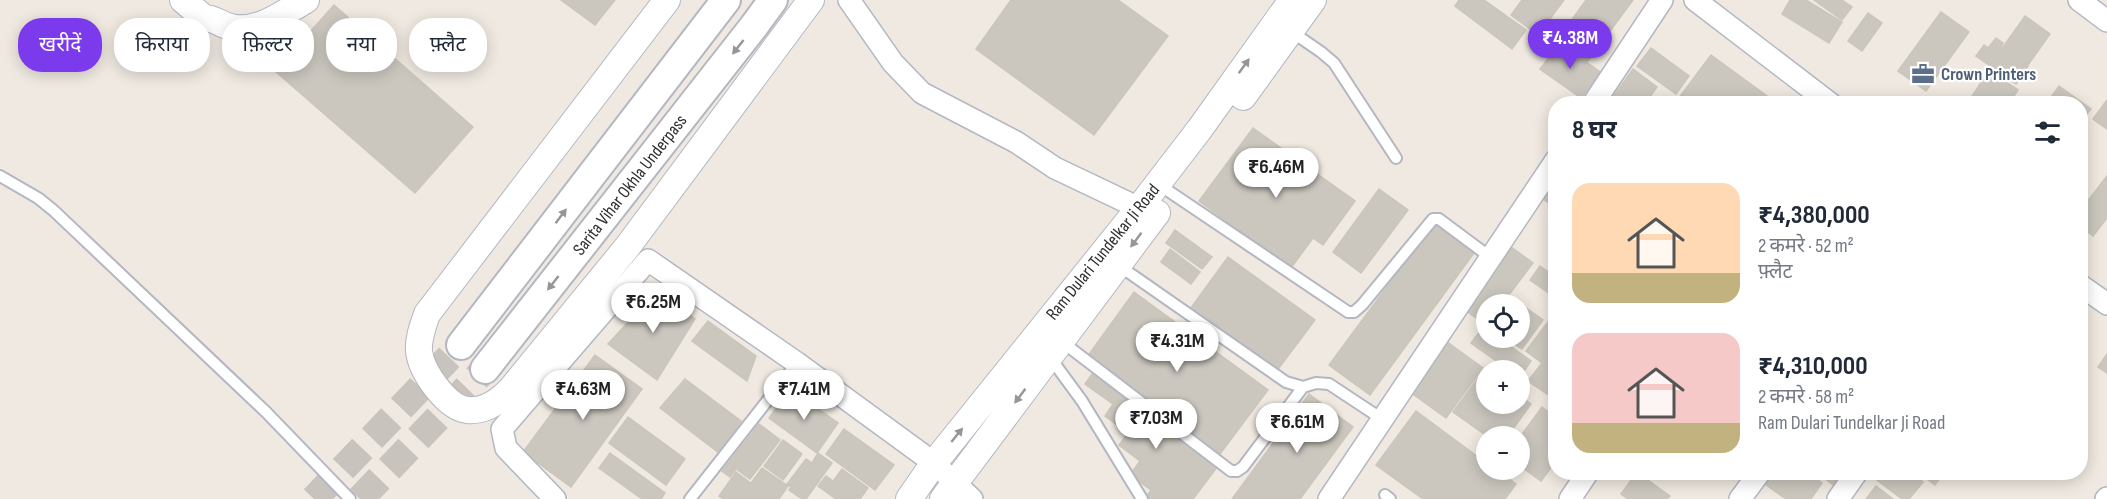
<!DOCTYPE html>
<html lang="hi">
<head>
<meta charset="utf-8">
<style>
	:root { --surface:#fff; --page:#f2f2f3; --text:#1f2937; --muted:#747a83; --accent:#7c3aed }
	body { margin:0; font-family:"Sofia Sans Condensed","Noto Sans Devanagari",sans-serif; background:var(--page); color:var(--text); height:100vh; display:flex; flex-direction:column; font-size:22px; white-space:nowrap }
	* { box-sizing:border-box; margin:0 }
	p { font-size:20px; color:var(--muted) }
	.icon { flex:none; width:33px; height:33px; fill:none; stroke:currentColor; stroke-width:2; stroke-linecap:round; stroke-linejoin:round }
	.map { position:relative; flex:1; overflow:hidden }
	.side { position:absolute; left:1548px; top:96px; width:540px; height:384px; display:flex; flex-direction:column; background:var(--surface); border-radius:24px; box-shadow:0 3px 15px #0003 }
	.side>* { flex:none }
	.banner { position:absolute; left:18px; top:18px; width:570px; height:54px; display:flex; gap:12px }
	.fabs { position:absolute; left:1476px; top:294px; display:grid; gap:12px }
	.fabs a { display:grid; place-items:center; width:54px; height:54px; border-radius:50%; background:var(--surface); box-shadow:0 3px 15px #0003; font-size:30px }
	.price { position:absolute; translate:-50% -51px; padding:0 14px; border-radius:21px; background:#fff; color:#222; font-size:20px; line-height:39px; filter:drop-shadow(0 2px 3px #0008) }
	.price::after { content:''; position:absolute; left:50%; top:36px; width:18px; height:14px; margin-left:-9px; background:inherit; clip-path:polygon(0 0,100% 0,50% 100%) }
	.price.selected { background:var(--accent); color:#fff }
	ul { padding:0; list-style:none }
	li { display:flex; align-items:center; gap:18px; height:150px; padding:0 24px }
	li span { display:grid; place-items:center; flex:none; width:168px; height:120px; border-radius:18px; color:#555 }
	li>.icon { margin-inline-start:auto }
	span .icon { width:72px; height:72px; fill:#fffc; stroke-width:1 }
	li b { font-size:26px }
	h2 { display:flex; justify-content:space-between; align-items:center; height:72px; padding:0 24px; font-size:26px }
	.tag { padding:0 21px; border-radius:24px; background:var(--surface); box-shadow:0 3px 15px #0003; font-size:21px; line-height:54px }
	.tag.selected { background:var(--accent); color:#fff }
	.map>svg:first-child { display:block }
	.building { fill:#cbc7bf; stroke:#cbc5ba; stroke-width:1.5 }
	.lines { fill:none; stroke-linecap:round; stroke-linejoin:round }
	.secondary-tunnel { stroke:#c8c4bd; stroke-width:28; stroke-dasharray:28 14; stroke-linecap:butt }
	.service-casing { stroke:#b4b7c1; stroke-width:14 }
	.minor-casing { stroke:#b4b7c1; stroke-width:24 }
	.tertiary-casing { stroke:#b4b7c1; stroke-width:28 }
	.secondary-casing { stroke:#b4b7c1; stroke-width:32 }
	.service { stroke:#fff; stroke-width:10 }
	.minor { stroke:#fff; stroke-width:21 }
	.tertiary { stroke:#fff; stroke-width:26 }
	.secondary { stroke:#fff; stroke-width:28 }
	.oneway { fill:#969696 }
	.labels { text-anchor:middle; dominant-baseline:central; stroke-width:4.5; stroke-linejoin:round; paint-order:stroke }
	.service-label { font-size:18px; font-weight:bold; fill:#4e5e75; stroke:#fff; text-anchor:start }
	.street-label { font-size:18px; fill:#2e2e2e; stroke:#fff }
</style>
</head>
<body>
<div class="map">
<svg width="2107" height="499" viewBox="0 0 2107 499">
	<rect width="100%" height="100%" fill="#efe9e1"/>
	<path class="building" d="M561 0H615L595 25Z
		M1011 0H1118L1168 36 1094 135 976 49Z
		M1459 0H1484L1526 30 1512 49 1455 6Z
		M1522 0H1564L1538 35 1511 15Z
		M1586 0H1633L1588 61 1558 39Z
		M1790 0H1806L1842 22 1829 43 1782 14Z
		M1814 0H1842L1852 7 1842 20Z
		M334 5 473 127 415 193 275 71Z
		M1941 12 1969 32 1926 91 1898 71Z
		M1868 13 1882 23 1862 51 1848 41Z
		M2025 16 2050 34 2028 65 2003 47Z
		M1996 38 2003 43 2001 47 2028 66 2016 84 1976 56 1984 45 1988 48Z
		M1560 43 1600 72 1581 98 1540 69Z
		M1651 48 1689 76 1676 94 1637 66Z
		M1711 55 1778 104H1685L1678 99Z
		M1633 69 1657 87 1645 104H1608Z
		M1989 70 2018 90 2009 104H1967Z
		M2059 86 2091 109 2080 123V104H2046Z
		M2107 100V129L2093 119Z
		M1253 128 1355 201 1323 245 1313 238 1291 268 1199 201Z
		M1556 168V208L1536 194Z
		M2107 176V218L2093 236 2080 226V211Z
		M1379 189 1408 210 1361 273 1333 252Z
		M1434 223 1474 253 1370 395 1329 365Z
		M1175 230 1212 257 1202 269 1166 243Z
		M1507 244 1533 263 1502 304H1486V325L1461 307Z
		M1170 249 1200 272 1191 284 1161 262Z
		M1228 257 1315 320 1276 372 1190 309Z
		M1540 266 1556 277V298L1530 280Z
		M658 290 695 319 657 380 608 344Z
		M1134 292 1268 390 1220 454 1087 357Z
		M1522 305 1543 320 1522 349 1506 338H1520V308Z
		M1550 319 1556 323V400L1528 381 1542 363 1526 351Z
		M708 321 756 356 747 381 692 341Z
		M1484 326 1486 328V338H1499L1531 361 1520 377V370H1509L1471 343Z
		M1443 339 1483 368 1446 418 1406 389Z
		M2107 354V373L2098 367Z
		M595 355 642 389 571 487 523 452Z
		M1484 370 1486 372V404H1520V396L1531 404 1508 436H1487L1453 412Z
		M1092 374 1218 466 1193 499H1145L1151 490 1130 475 1140 461 1119 445 1128 433 1105 416 1113 404 1085 384Z
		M685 379 741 421 719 453 660 408Z
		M790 389 838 423 817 453 769 418Z
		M1309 394 1353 427 1300 499H1232Z
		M1542 407 1556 418V461L1541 481 1520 466V437Z
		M1416 411 1486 463V470H1496L1516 484 1505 499H1423L1376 465Z
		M628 417 685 459 666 485 609 443Z
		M759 424 780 440 750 479 736 469 730 477 722 471Z
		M844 429 894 465 875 490 826 454Z
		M783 440 802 454 783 480 764 466Z
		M610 453 665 493 661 499H642L599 468Z
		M818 453 832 463 806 499H802L789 490 791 487 787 484 806 459 812 463Z
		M762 468 788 486 779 499H774L751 483Z
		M842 469 868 488 860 499 834 480Z
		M736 472 772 499H723L719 496Z
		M1637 472 1670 496 1667 499H1628L1621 494Z
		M1773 472H1807L1822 483 1811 499H1786L1765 484Z
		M1817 472H1843L1833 485Z
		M1883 472H1911L1923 482 1909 499H1902L1877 480Z
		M1918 472H1944L1935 485Z
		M826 476 858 499H836L818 486Z
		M1876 486 1893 499H1866Z"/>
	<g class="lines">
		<path class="secondary-tunnel" d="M314 499 461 345
			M360 499 485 369"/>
		<g class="service-casing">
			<path id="service" d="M1292 32 1321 52 1334 63 1396 158
				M0 176 38 198 53 210 266 412 350 499
				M1158 184 1348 312H1354L1362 305 1433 219H1439L1490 257
				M1118 265 1286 382 1303 387 1316 383 1329 384 1382 419
				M1061 341 1231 471H1237L1243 467 1303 387
				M1049 356 1082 401 1142 499
				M1385 495 1390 499
				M690 499 797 363"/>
		</g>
		<g class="minor-casing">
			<path id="minor" d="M849 0 893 63 922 93 1016 142 1055 168 1139 208
				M1695 0 1831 104
				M2079 0 2107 21
				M1593 104 1662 0
				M2080 285 2107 304
				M555 499 506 448 502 429 648 260 797 363 934 463 972 499
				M1329 499 1556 160
				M1570 499 1588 472
				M1740 499 1760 472
				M1838 499 1857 472
				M2106 499 2107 498"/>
		</g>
		<g class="tertiary-casing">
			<path id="tertiary" d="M183 0 204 18C215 18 221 25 231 27 257 34 285 12 306 0
				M667 0 427 314C423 326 418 338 419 351 421 371 446 407 467 410 485 412 501 400 512 388L628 246 811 0
				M1243 97 1313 0
				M909 499 934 463 1139 208 1199 130 1292 0
				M943 499 1157 213"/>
		</g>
		<g class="secondary-casing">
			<path id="secondary" d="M461 345 726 0
				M485 369 754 26 773 0"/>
		</g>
		<use href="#service" class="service"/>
		<use href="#minor" class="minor"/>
		<use href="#tertiary" class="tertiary"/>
		<use href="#secondary" class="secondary"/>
	</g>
	<defs><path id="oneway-solid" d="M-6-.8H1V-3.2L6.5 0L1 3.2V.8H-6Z" transform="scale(1.5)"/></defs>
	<g class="oneway">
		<use href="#oneway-solid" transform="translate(738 47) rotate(128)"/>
		<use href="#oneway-solid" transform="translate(1244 66) rotate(-54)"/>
		<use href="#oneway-solid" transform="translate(561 216) rotate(-53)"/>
		<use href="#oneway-solid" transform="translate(1136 240) rotate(127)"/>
		<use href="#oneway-solid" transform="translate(553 283) rotate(128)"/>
		<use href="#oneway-solid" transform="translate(1020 396) rotate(127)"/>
		<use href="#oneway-solid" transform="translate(957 435) rotate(-51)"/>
	</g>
	<defs>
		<g id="office-bare" transform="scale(1.8)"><path d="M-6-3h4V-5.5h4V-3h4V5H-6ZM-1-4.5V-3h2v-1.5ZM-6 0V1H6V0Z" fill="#5c6f8a" stroke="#fff" stroke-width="2.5" paint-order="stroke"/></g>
	</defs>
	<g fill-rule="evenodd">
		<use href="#office-bare" x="1923" y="74"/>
	</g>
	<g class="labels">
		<g class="service-label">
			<text x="1941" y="74">Crown Printers</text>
		</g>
		<g class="street-label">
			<text transform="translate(630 185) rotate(-52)">Sarita Vihar Okhla Underpass</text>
			<text transform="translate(1103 252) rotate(-51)">Ram Dulari Tundelkar Ji Road</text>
		</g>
	</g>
</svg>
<div class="fabs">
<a><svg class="icon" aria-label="locate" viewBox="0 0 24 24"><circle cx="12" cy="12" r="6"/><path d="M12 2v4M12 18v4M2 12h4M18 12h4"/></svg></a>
<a>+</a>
<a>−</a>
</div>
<b class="price selected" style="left:1570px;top:70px">₹4.38M</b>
<b class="price" style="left:1276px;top:199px">₹6.46M</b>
<b class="price" style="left:653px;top:334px">₹6.25M</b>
<b class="price" style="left:1177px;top:373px">₹4.31M</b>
<b class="price" style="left:583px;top:421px">₹4.63M</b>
<b class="price" style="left:804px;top:421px">₹7.41M</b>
<b class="price" style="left:1156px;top:450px">₹7.03M</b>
<b class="price" style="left:1297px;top:454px">₹6.61M</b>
<div class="banner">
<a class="tag selected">खरीदें</a>
<a class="tag">किराया</a>
<a class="tag">फ़िल्टर</a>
<a class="tag">नया</a>
<a class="tag">फ़्लैट</a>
</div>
<section class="side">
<h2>8 घर<svg class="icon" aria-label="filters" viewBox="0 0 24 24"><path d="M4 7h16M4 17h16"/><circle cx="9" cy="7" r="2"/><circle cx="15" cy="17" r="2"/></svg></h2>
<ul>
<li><span style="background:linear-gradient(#ffd9b3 75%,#c2b280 0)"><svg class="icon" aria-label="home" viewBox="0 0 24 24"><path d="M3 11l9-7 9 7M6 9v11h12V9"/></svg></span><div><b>₹4,380,000</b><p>2 कमरे · 52 m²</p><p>फ़्लैट</p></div></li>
<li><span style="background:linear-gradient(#f6c9c9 75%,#c2b280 0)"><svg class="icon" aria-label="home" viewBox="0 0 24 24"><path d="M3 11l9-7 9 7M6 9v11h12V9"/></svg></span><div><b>₹4,310,000</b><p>2 कमरे · 58 m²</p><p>Ram Dulari Tundelkar Ji Road</p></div></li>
</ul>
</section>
</div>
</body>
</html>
